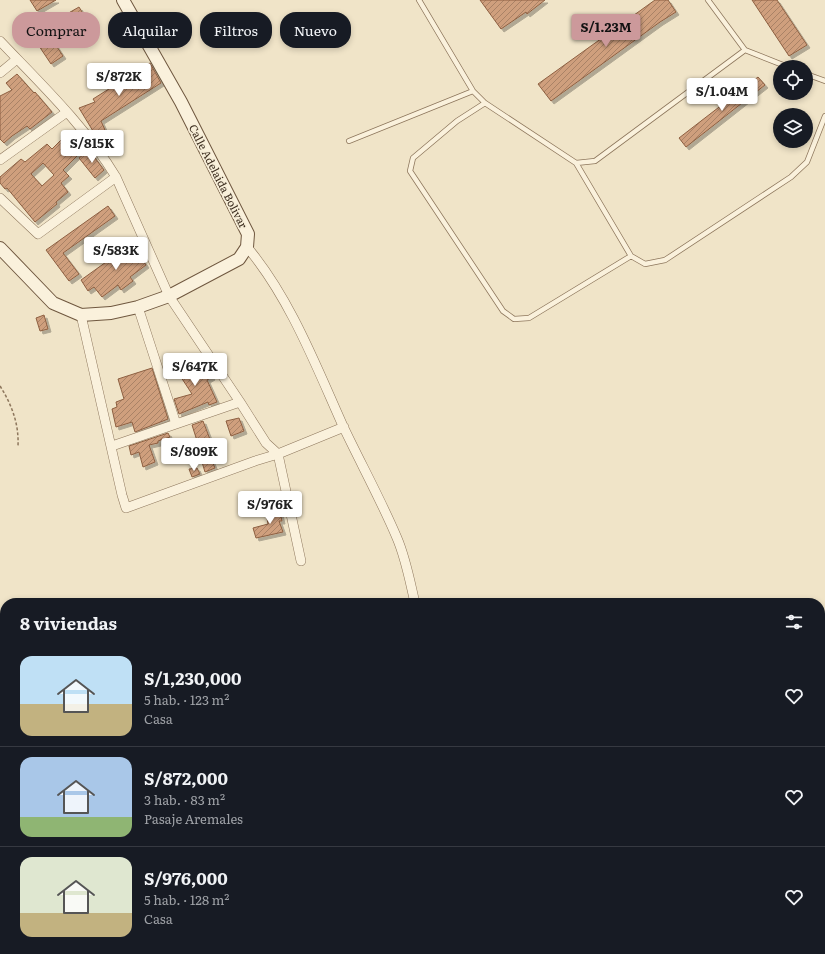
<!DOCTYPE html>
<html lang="es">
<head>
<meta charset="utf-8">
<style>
	:root { --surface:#171b24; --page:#20242c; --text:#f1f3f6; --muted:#9ea1a6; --line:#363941; --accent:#cc999b }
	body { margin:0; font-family:Literata,serif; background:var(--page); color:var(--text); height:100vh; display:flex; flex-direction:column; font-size:15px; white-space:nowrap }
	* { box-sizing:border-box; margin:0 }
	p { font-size:13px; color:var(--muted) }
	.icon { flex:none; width:22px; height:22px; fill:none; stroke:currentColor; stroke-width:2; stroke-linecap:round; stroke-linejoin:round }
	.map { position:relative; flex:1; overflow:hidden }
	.details { position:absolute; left:0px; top:598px; width:825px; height:356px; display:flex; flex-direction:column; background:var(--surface); border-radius:16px 16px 0 0; box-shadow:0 2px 6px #0003 }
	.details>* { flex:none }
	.top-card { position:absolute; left:12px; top:12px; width:400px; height:36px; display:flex; gap:8px }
	.fabs { position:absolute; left:773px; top:60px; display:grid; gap:8px }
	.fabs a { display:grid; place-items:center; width:40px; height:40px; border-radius:50%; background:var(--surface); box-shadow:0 2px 6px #0003; font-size:20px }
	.price { position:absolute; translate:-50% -34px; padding:0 9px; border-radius:4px; background:#fff; color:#222; font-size:13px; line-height:26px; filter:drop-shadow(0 1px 2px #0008) }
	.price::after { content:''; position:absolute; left:50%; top:24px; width:12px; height:9px; margin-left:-6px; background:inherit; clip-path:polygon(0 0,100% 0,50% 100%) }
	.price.on { background:var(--accent); color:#111 }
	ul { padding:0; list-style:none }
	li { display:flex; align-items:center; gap:12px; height:100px; padding:0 20px }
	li+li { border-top:1px solid var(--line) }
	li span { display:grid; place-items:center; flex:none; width:112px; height:80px; border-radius:12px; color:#555 }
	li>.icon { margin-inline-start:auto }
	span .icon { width:48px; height:48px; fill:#fffc; stroke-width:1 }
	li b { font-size:17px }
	h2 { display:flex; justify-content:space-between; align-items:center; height:48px; padding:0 20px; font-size:17px }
	.pill { padding:0 14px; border-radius:16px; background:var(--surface); box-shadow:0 2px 6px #0003; font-size:14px; line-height:36px }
	.pill.on { background:var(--accent); color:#111 }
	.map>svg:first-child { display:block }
	.building { fill:url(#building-hatch); stroke:#8d5f41; fill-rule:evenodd; filter:url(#shadow) }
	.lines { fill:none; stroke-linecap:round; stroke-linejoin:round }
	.lane-casing { stroke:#8d765c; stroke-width:6 }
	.street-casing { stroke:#8d765c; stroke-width:10 }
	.secondary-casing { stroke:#6f573f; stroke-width:14 }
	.path { stroke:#8d765c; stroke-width:1.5; stroke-dasharray:3 2; stroke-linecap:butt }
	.lane { stroke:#faf1dc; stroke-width:4.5 }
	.street { stroke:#faf1dc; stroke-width:9 }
	.secondary { stroke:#faf1dc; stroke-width:12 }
	.labels { text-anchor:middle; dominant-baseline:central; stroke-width:3.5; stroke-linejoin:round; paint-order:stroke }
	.street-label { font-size:11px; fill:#3d2e20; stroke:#f7eed8 }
</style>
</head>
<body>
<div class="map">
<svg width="825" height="954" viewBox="0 0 825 954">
	<defs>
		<pattern id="building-hatch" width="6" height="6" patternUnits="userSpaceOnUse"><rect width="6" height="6" fill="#cf9f7d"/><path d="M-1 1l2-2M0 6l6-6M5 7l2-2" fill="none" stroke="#a98266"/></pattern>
		<filter id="shadow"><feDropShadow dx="3" dy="3" stdDeviation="0" flood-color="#0004"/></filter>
	</defs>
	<rect width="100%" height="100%" fill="#f0e4c8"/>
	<path class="building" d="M30 0H56L37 11Z
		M480 0H545L527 14 526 12 501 29Z
		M655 0H668L676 12 660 22 551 101 538 84Z
		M752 0H777L807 45 789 56Z
		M79 7 87 20 53 41 63 56 51 64 25 25 32 20 39 30Z
		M150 63 161 83 101 121 105 130 96 136 79 108 95 102 93 99Z
		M17 74 34 93 35 92 52 112 30 129 27 126 12 136 4 143 0 139V96L12 90 6 83Z
		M758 77 765 85 686 147 679 138Z
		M62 139 78 155 63 170 69 176 61 183 68 192 56 202 57 204 35 222 7 188 5 189 0 183V177L21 159 25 162 47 144 52 149ZM43 163 54 175 42 186 31 174Z
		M89 150 104 170 95 178 79 158Z
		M108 206 115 216 63 253 79 274 69 281 46 250Z
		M134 242 142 253 139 255 146 265 130 277 133 281 121 290 118 285 102 297 94 287 88 291 81 280Z
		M44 315 48 329 40 331 36 318Z
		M197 358 212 377 207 380 217 402 209 405 208 402 179 414 174 399 192 394 177 371Z
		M152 368 168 419 135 432 132 422 116 427 112 409 117 407 116 402 124 399 118 379Z
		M239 418 244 431 231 436 226 421Z
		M203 421 211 442 199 447 192 425Z
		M168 433 170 437 158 441V443L149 445 155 462 143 467 139 452 131 455 129 446Z
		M206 447 215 468 205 472 198 449Z
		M197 468 200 474 192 477 189 469Z
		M279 508 282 521H279L283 532 256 538 253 528 268 524 266 513Z"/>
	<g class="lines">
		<g class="lane-casing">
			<path id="lane" d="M419 0 473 91 485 103 576 163 595 161 745 50
				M708 0 745 50 788 67
				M806 74 825 81
				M485 103 457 121 413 158 410 171 503 311 514 319 529 318 631 256
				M349 141 473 91
				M576 163 631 256 645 264 665 260 791 177 807 162 825 116"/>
		</g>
		<g class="street-casing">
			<path id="street" d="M0 41C41 84 85 126 116 177L169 296 240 402 266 443 278 454 301 561
				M0 73 17 59
				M0 160 67 112
				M0 198 38 234 116 177
				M247 247C290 298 316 366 343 426 361 464 381 500 397 538 406 559 410 582 415 603
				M138 307 176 424
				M81 315 122 495 126 508 255 461 278 454 344 427
				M112 446 240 402
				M0 878 5 873
				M470 949 473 954
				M578 949 580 954"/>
		</g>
		<g class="secondary-casing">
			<path id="secondary" d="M0 248 53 303 81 315 111 313 138 307 169 296 239 259 247 247 248 234 181 102 123 0"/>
		</g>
		<path class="path" d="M0 386C12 405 19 424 18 446"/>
		<use href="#lane" class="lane"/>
		<use href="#street" class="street"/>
		<use href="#secondary" class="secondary"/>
	</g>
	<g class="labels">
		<g class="street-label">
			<text transform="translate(219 176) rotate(63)">Calle Adelaida Bolivar</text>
		</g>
	</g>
</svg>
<div class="fabs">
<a><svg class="icon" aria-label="locate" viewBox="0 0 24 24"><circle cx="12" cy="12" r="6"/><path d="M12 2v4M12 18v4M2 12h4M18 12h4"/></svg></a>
<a><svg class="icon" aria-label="layers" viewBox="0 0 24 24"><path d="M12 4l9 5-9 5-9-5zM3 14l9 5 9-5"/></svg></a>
</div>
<b class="price on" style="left:606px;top:48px">S/1.23M</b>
<b class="price" style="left:119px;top:97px">S/872K</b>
<b class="price" style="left:722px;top:112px">S/1.04M</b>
<b class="price" style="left:92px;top:164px">S/815K</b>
<b class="price" style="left:116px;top:271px">S/583K</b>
<b class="price" style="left:195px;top:387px">S/647K</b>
<b class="price" style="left:194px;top:472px">S/809K</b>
<b class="price" style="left:270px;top:525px">S/976K</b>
<div class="top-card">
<a class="pill on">Comprar</a>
<a class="pill">Alquilar</a>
<a class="pill">Filtros</a>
<a class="pill">Nuevo</a>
</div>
<section class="details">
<h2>8 viviendas<svg class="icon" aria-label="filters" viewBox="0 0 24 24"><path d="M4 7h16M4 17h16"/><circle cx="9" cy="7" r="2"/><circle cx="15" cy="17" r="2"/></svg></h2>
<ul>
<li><span style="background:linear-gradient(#bfe0f5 60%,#c2b280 0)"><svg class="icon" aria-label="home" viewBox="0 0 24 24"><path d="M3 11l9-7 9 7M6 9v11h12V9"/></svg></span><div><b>S/1,230,000</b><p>5 hab. · 123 m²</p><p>Casa</p></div><svg class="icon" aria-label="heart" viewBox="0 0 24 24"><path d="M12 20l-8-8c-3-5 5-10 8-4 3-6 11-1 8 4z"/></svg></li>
<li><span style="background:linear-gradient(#a9c7e8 75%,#8fb573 0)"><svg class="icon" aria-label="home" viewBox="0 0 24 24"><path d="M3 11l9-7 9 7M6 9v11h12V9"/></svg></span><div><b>S/872,000</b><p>3 hab. · 83 m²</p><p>Pasaje Aremales</p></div><svg class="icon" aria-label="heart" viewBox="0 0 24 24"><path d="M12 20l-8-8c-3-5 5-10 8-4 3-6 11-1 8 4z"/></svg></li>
<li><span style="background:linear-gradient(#dfe7d0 70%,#c2b280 0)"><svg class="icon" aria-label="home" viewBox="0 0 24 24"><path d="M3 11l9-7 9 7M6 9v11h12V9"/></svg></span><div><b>S/976,000</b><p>5 hab. · 128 m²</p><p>Casa</p></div><svg class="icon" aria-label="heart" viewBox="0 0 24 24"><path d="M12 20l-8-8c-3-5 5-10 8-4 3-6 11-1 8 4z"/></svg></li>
</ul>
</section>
</div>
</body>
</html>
